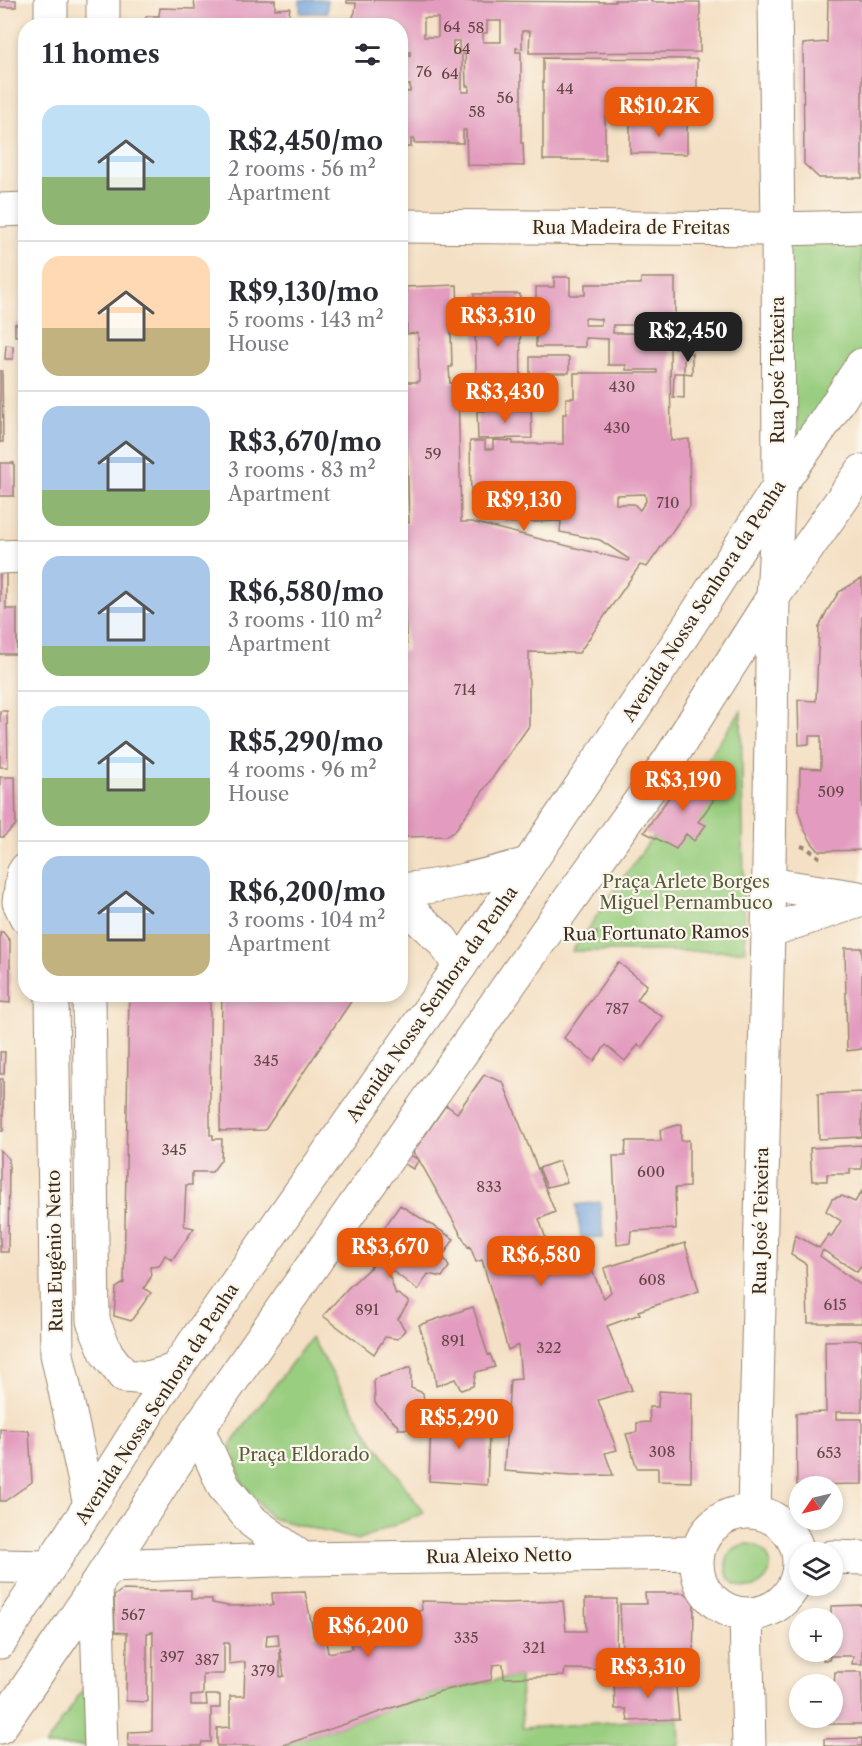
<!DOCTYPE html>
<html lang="en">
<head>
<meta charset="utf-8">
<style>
	:root { --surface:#fff; --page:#f2f2f3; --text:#2b2b33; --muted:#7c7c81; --line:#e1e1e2; --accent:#ea580c }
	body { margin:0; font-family:"Libre Caslon Text",serif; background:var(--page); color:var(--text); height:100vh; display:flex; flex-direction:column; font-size:22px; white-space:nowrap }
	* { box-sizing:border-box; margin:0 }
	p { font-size:20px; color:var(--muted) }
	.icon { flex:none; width:33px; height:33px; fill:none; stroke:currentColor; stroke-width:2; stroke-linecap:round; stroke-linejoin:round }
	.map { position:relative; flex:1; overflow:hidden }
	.sheet { position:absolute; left:18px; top:18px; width:390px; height:984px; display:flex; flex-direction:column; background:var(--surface); border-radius:24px; box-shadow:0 3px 9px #0003 }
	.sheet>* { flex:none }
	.needle { width:39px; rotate:236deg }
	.buttons { position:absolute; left:789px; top:1476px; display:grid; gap:12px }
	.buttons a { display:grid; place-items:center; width:54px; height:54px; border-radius:50%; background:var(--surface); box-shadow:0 3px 9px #0003; font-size:30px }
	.price { position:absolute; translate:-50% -51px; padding:0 14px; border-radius:12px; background:var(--accent); color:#fff; font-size:20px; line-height:39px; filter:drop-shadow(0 2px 3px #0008) }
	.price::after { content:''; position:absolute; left:50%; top:36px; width:18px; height:14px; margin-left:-9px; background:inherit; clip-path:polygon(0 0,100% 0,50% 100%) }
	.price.on { background:#222; color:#fff }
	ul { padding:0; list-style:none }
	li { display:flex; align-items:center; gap:18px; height:150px; padding:0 24px }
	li+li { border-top:2px solid var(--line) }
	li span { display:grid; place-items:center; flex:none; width:168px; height:120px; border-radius:18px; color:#555 }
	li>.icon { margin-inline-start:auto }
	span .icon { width:72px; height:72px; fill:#fffc; stroke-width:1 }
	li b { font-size:26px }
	h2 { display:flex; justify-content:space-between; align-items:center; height:72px; padding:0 24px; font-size:26px }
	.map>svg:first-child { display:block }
	.green { fill:#99cd7f; stroke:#6a7c4e; stroke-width:1.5 }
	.water { fill:#71a3dc; stroke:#56667d; stroke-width:1.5 }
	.building { fill:#e39cbf; fill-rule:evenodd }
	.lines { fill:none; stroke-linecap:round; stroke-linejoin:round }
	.minor-casing { stroke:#988571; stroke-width:35 }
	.tertiary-casing { stroke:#988571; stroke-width:35 }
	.primary-casing { stroke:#988571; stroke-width:35 }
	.path { stroke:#988571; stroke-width:4; stroke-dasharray:4.5 4.5; stroke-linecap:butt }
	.minor { stroke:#fff; stroke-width:33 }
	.tertiary { stroke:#fff; stroke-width:33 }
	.primary { stroke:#fff; stroke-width:33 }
	.labels { text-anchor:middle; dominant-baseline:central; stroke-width:4.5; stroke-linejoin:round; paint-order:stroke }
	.number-label { font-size:15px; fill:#654646 }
	.street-label { font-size:18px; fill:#3b2a1e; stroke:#fbf7ec }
	.park-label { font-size:18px; fill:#575b3b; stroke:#fbf7ec }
</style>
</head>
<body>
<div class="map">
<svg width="862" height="1746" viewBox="0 0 862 1746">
	<rect width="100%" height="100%" fill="#fbf7ec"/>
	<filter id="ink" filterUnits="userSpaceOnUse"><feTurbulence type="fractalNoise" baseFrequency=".0167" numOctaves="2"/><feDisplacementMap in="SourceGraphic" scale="12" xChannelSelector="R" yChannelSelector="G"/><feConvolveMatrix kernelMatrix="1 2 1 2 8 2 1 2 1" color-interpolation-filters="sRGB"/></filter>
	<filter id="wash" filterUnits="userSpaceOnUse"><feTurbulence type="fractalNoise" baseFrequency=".008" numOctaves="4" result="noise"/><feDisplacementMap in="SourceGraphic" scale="24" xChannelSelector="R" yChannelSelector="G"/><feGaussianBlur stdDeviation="1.35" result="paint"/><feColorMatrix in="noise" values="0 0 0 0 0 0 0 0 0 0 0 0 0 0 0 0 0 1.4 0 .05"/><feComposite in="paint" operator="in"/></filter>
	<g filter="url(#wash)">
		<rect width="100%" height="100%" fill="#f4e0c4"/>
		<path class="green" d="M862 233V350L790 457 782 234Z
			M741 711 745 951H572Z
			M311 1337 369 1436 424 1513 358 1540 271 1518 241 1481 231 1444Z
			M726 1566a22 22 0 1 1 44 0a22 22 0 1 1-44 0Z
			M520 1677 522 1728 628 1721 679 1719 680 1746H281L441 1691 504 1678Z
			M87 1683 86 1746H45Z"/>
		<path class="water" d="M300 0H327V13H300Z
			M600 1202 603 1237 581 1238 576 1205Z"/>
		<g id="blocks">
			<path class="building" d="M0 0H16V7H0Z
				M194 0H275V9L290 8 288 20H346V26H141L147 16H159L160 8 195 9Z
				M347 0 615 2V0H652V2H700V52L529 53 530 31H522V49L516 48V52H521V143H523L524 166 467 165 466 130H463V143H414V139H411V147H400V91L410 92V85H400V56H410V51H400V26H352V19L355 12 356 3H347ZM424 18H438V37H424ZM487 21H501V42H483V33H487ZM453 41H459V54H453ZM462 54H465L466 86H469V92H462Z
				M828 0H862V178H819L804 164 803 44 827 42Z
				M543 58 697 59V117H605V160H543Z
				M630 122H687V154L630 153Z
				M554 277H570V295H585V284H641V278H675V325H692L693 348H670L671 441 689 439 690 506 647 567 640 565 579 653 529 652V726L454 832 446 836 400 837V651H407L400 522 409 523 405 382H419L418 333 407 334 406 287 457 285 459 331H451L452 367H449L450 383H458L461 522H472L628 561 629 559 600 540 560 532 561 521 504 523 505 516 499 515 498 495H471L470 441H485V449H493V440L513 441V444H563V414H566V398H574V373H657V370H626V365H608V339L585 338V347H536V287H554ZM585 318 601 319V325H585ZM613 325H642V333H613ZM645 494 646 501 640 510 634 504H616V495ZM563 502 564 507 572 508 573 513H541L540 503Z
				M474 294H520L521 396 517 403 477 404Z
				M22 323V335L15 336V324Z
				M6 345 13 346V359H5Z
				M684 353H692V374L684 373Z
				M530 357H569V373H544V400H530Z
				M0 371H2L3 442H0Z
				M674 373H684V398L673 397Z
				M531 410 532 438 478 439 477 411Z
				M0 463H14V496H0Z
				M0 563H6V609H17V654H0Z
				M862 578V850L819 851 812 843 804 829 799 813 800 768 821 769V736H809V744L799 745 798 700 816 701 819 627 828 609 839 592Z
				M0 711H7L8 767H0Z
				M693 771 715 786 711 793 713 801 698 822 706 825 694 841 686 834 676 849 644 832 680 782 684 783Z
				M0 777H15L16 825 3 837H0Z
				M0 932H3L10 941V1003L0 1002Z
				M845 948H862V1049L847 1051Z
				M618 962 647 985 637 1000 663 1017 642 1047 638 1045 625 1061 606 1045 594 1061 564 1038Z
				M129 994H210V1135H213V1139H222L221 1160 212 1172H192V1185H186L184 1226 194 1228 172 1260 165 1255 159 1266 150 1267 151 1277 144 1288 151 1293 131 1321 114 1316 116 1288 124 1283Z
				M222 994H356L265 1130 220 1131Z
				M0 1052H5L4 1074H0Z
				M484 1075 503 1082 555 1212 539 1219 555 1265 577 1259 576 1253 584 1252 604 1298 611 1292 604 1268 685 1243 699 1291 638 1311 640 1314 607 1326 632 1390 598 1400 617 1450 605 1453 613 1475 571 1476 504 1471 510 1380 521 1379 518 1345 508 1350 482 1260 476 1262 470 1246 468 1247 419 1160 413 1169 403 1163 409 1154 419 1160 413 1152 446 1105 457 1113Z
				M0 1079H3V1131H0Z
				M862 1092V1137L819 1139 818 1094Z
				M681 1124V1141L689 1140V1187L675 1188 676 1229 631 1231 630 1243 617 1245 613 1156H625L626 1141H661L660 1130Z
				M862 1145V1169H850V1174H827V1181H812L810 1148Z
				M0 1150 9 1159 8 1252H0Z
				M559 1161 567 1182 547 1187 539 1168Z
				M862 1191V1265L857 1272 823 1250 820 1256 862 1286V1323H808L806 1264 791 1255 795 1235 819 1248 829 1234 831 1237 841 1221 826 1211 832 1199 842 1196 855 1202Z
				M400 1205 454 1239 443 1256 449 1267 442 1277 428 1274 418 1290 386 1266 396 1295 398 1294 409 1302 398 1319 405 1330 398 1339 385 1337 374 1354 323 1316 347 1289 378 1260 367 1252Z
				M473 1307 488 1355 490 1354 495 1367 476 1372 473 1386 461 1390 455 1379 436 1386 434 1371 419 1325Z
				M862 1340V1412H836V1419H862V1484L797 1485 796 1413 826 1412 825 1341Z
				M411 1367V1388L423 1393 424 1403 413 1408 412 1429H398L399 1427 375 1403 374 1379Z
				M659 1391 692 1393 691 1482 658 1481V1468H637L626 1434 637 1432V1423L650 1422 649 1407H658Z
				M454 1409H468L471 1421 491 1422 492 1436H489L487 1485 429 1481 431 1418 449 1420Z
				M0 1429 29 1431 32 1482 5 1501H0Z
				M122 1590 151 1591 191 1590V1599H212V1603L228 1606 273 1605 272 1593 305 1592 314 1636 325 1635 328 1653 352 1649 349 1622 360 1618 368 1629 422 1610 421 1601 504 1603 563 1601 566 1631H586L585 1599H617L616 1651 622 1650 620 1604H646L645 1593H685L694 1601 693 1675H647L646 1670 565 1669 564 1676 504 1678 503 1664 493 1665 491 1680 441 1691 281 1746H217V1728L230 1727V1696H244L245 1662 229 1664V1643H224V1674H203V1695L191 1696V1705H207L206 1695H220V1708H211V1742H202L201 1746H128L129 1732 152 1731 153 1632 147 1633V1702L126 1701 127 1633 115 1632 114 1596ZM278 1634 279 1645 266 1646 267 1635ZM280 1648 284 1676 280 1677Z
				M862 1605V1664H852L853 1656H830L829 1660H823V1652H832L831 1606Z
				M835 1672H862V1724H818V1718H832Z
				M675 1678 679 1719 628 1721 626 1709H615L614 1682Z
				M862 1738V1746H824V1739Z"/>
		</g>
	</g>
	<g filter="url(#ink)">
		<use href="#blocks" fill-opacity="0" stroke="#988571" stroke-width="1.5"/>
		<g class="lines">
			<g class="minor-casing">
				<path id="minor" d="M103 0V26
					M51 26V0
					M0 210 26 209
					M400 226 778 229 862 227
					M0 557 26 556
					M26 869 23 874 19 902 26 917
					M769 884 859 898
					M400 890C446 886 484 876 528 864
					M400 910 417 917 442 940 460 966
					M768 931 862 900
					M52 994 57 1354 90 1505
					M89 994 93 1321 107 1354 124 1376 148 1378 175 1370
					M198 1429 224 1487 253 1522 303 1559
					M697 1563a51 51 0 1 1 102 0a51 51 0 1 1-102 0Z
					M754 1512 768 931 773 597
					M832 1557 862 1558
					M0 1566 49 1567
					M109 1566 303 1559 696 1553
					M96 1585 101 1746
					M746 1615 749 1746"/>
			</g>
			<g class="tertiary-casing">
				<path id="tertiary" d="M773 597 779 486 778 229 775 0"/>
			</g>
			<g class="primary-casing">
				<path id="primary" d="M0 1642 90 1505 175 1370 460 966 677 644 779 486 827 419 862 365
					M0 1727 69 1627 198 1429 544 935 668 762 773 597 862 471"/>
			</g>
			<path class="path" d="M801 846 807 848 820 858
				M584 934 736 931"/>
			<use href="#minor" class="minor"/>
			<use href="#tertiary" class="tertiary"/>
			<use href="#primary" class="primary"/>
		</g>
	</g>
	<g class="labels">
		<g class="number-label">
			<text x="452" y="26">64</text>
			<text x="476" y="27">58</text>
			<text x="462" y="48">64</text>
			<text x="424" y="71">76</text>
			<text x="450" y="73">64</text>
			<text x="565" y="88">44</text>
			<text x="505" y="97">56</text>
			<text x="477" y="111">58</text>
			<text x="622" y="386">430</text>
			<text x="617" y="427">430</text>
			<text x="433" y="453">59</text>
			<text x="668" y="502">710</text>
			<text x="465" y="689">714</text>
			<text x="831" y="791">509</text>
			<text x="617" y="1008">787</text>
			<text x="266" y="1060">345</text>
			<text x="174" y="1149">345</text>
			<text x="651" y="1171">600</text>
			<text x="489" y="1186">833</text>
			<text x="652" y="1279">608</text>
			<text x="835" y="1304">615</text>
			<text x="367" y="1309">891</text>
			<text x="453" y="1340">891</text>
			<text x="549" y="1347">322</text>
			<text x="662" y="1451">308</text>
			<text x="829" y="1452">653</text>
			<text x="133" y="1614">567</text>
			<text x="466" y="1637">335</text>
			<text x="534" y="1647">321</text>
			<text x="172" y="1656">397</text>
			<text x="207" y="1659">387</text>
			<text x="263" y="1670">379</text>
		</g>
		<g class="street-label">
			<text x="631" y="228">Rua Madeira de Freitas</text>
			<text transform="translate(778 370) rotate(-90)">Rua José Teixeira</text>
			<text transform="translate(704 601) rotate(-57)">Avenida Nossa Senhora da Penha</text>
			<text transform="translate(656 933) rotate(-1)">Rua Fortunato Ramos</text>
			<text transform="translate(432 1004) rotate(-55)">Avenida Nossa Senhora da Penha</text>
			<text transform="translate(761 1221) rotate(-89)">Rua José Teixeira</text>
			<text transform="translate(55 1251) rotate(-91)">Rua Eugênio Netto</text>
			<text transform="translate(157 1404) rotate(-57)">Avenida Nossa Senhora da Penha</text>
			<text transform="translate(499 1556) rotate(-1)">Rua Aleixo Netto</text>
		</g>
		<g class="park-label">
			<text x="686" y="882">Praça Arlete Borges<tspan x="686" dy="21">Miguel Pernambuco</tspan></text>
			<text x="304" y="1455">Praça Eldorado</text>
		</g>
	</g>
</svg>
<div class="buttons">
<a><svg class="needle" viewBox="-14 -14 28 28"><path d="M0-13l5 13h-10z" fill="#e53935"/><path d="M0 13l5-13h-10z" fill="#7c7c81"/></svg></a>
<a><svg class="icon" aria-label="layers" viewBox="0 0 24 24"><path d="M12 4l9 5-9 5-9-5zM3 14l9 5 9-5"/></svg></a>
<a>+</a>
<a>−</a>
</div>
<b class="price" style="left:659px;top:138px">R$10.2K</b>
<b class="price" style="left:498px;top:348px">R$3,310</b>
<b class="price on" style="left:688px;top:363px">R$2,450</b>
<b class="price" style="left:505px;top:424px">R$3,430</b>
<b class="price" style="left:524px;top:532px">R$9,130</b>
<b class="price" style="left:683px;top:812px">R$3,190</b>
<b class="price" style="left:390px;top:1279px">R$3,670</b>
<b class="price" style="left:541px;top:1287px">R$6,580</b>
<b class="price" style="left:459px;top:1450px">R$5,290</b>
<b class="price" style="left:368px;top:1658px">R$6,200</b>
<b class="price" style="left:648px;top:1699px">R$3,310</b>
<section class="sheet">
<h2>11 homes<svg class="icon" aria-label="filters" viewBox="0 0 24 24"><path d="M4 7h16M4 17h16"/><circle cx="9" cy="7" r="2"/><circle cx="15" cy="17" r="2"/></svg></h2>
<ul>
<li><span style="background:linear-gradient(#bfe0f5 60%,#8fb573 0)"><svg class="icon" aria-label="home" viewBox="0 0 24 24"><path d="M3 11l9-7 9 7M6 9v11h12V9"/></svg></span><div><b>R$2,450/mo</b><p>2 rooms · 56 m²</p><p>Apartment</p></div></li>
<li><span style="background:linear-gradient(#ffd9b3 60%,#c2b280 0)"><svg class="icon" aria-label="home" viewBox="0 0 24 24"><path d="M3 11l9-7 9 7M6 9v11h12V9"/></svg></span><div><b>R$9,130/mo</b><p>5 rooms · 143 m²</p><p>House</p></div></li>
<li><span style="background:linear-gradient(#a9c7e8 70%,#8fb573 0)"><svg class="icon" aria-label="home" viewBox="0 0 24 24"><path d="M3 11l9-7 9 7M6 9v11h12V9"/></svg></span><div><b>R$3,670/mo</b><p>3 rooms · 83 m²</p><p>Apartment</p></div></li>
<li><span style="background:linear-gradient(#a9c7e8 75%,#8fb573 0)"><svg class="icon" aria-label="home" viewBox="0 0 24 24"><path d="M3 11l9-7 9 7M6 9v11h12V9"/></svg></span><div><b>R$6,580/mo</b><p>3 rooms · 110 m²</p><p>Apartment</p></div></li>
<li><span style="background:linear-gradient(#bfe0f5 60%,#8fb573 0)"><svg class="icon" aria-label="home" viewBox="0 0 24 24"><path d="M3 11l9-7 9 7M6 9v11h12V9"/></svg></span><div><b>R$5,290/mo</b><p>4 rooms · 96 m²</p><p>House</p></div></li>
<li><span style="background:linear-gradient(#a9c7e8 65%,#c2b280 0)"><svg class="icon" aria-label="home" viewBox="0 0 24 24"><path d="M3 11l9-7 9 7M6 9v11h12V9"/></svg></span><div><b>R$6,200/mo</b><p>3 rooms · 104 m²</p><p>Apartment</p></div></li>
</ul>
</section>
</div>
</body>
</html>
